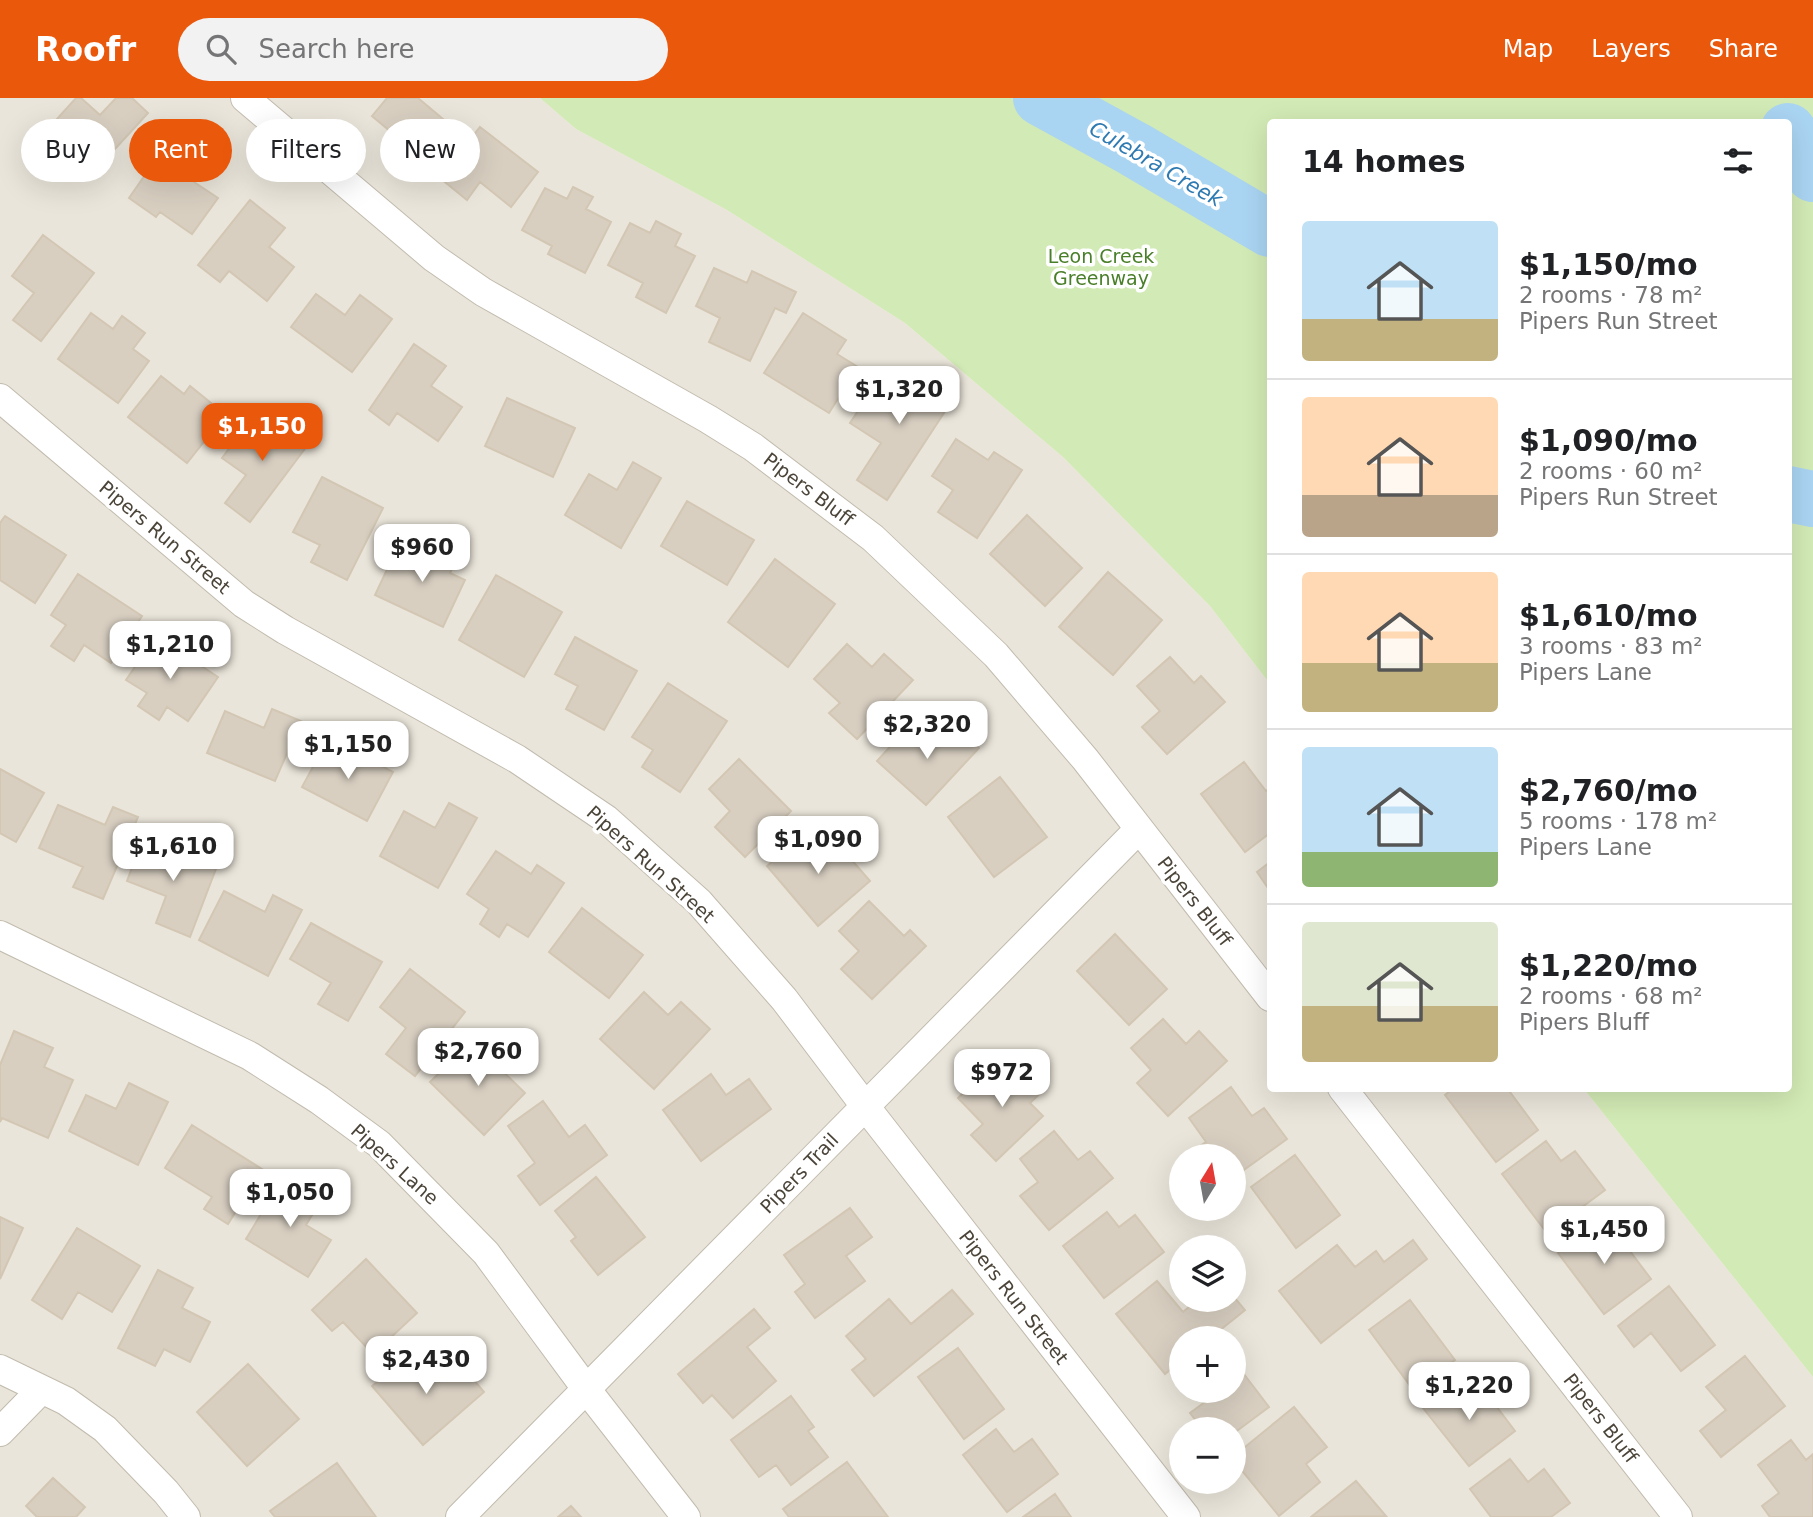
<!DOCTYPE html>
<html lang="en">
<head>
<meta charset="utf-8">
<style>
	:root { --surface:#fff; --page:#f2f2f2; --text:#202124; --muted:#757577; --line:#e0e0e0; --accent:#ea580c }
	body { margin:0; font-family:"DejaVu Sans",sans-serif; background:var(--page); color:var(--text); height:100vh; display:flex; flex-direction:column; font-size:26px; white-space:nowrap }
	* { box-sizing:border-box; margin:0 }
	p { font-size:23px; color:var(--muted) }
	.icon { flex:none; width:38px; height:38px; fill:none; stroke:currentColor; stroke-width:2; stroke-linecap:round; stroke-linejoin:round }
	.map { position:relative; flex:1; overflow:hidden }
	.panel { position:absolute; left:1267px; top:21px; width:525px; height:973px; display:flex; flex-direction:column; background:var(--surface); border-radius:7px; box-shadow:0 7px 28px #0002 }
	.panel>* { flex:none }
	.top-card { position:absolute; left:21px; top:21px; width:665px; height:63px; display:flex; gap:14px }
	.needle { width:46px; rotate:11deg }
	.fabs { position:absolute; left:1169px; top:1046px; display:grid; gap:14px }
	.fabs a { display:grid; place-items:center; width:77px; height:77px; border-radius:50%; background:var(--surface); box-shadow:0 7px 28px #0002; font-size:35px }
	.price { position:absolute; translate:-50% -60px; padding:0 16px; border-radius:14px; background:#fff; color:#222; font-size:23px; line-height:46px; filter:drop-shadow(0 2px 4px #0008) }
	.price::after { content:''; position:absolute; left:50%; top:42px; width:21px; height:16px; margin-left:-10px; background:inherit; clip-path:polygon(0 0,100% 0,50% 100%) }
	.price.on { background:var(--accent); color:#fff }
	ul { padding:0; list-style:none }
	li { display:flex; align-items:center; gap:21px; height:175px; padding:0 35px }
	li+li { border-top:2px solid var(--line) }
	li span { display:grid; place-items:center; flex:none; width:196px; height:140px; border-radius:7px; color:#555 }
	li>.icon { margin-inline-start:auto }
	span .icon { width:84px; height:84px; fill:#fffc; stroke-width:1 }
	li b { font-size:30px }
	h2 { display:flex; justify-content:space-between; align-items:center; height:84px; padding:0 35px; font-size:30px }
	.tag { padding:0 24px; border-radius:32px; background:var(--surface); box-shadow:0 7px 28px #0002; font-size:24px; line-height:63px }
	.tag.on { background:var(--accent); color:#fff }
	header { display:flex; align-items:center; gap:42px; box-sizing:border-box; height:98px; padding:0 35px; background:var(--accent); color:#fff }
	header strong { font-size:33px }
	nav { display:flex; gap:38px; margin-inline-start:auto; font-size:24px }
	.search { width:490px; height:63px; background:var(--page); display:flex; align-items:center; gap:18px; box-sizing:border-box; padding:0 24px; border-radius:38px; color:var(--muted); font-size:26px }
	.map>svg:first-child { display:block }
	.residential { fill:#eae5da; fill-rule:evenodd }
	.green { fill:#d2eab5 }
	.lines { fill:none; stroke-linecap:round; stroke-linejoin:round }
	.river { stroke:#a9d4f2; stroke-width:56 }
	.building { fill:#d8cfc1; stroke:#d3c7b4; stroke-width:2 }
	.minor-casing { stroke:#c2bbae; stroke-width:30 }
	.minor { stroke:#fff; stroke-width:28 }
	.labels { text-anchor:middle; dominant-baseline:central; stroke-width:7; stroke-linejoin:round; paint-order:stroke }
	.park-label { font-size:19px; fill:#4a7f2a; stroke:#fff }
	.street-label { font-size:19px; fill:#4b4439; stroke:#fff }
	.water-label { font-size:21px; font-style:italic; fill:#2e7ab2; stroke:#fff }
</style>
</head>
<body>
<header>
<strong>Roofr</strong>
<div class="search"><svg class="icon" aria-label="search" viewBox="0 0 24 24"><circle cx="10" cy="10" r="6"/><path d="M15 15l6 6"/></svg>Search here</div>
<nav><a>Map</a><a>Layers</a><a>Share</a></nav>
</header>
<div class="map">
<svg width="1813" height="1419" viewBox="0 0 1813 1419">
	<rect width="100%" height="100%" fill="#f6f3ec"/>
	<path class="residential" d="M0 0H540L576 31 727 112 905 225 1063 359 1210 508 1270 586V990L1584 991 1813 1279V1419H0ZM1181 1059H1234V1111H1181ZM1181 1150H1234V1202H1181ZM1181 1241H1234V1293H1181ZM1181 1332H1234V1384H1181Z"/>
	<path class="green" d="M540 0H1813V1279L1584 991 1788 990V24H1270V586L1210 508 1063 359 905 225 727 112 576 31Z"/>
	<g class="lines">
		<path class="river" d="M1041 0 1134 51 1270 131
			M1788 33 1811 66 1813 76
			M1788 396 1813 401"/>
	</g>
	<path class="building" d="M76 0H81L100 17 116 0H132L148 15 93 75 47 32Z
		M387 0H418L461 36 433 69 372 18Z
		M480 29 538 74 511 109 480 84 467 102 440 80Z
		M173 37 203 59 188 80 218 100 192 136 160 114 156 119 129 100Z
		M573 89 593 99 586 111 611 124 585 175 548 156 552 148 522 132 545 90 567 101Z
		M250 102 285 130 269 149 294 169 267 203 229 173 220 184 198 167Z
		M656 123 681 136 675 148 695 158 666 215 636 199 643 185 608 167 630 125 650 135Z
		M43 137 94 175 41 243 13 222 34 195 12 178Z
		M714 170 747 185 752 173 796 194 786 215 775 210 750 263 709 244 720 220 696 208Z
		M316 196 345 217 360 197 392 221 352 274 291 229Z
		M91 215 113 231 122 218 145 235 133 251 149 263 118 305 58 261Z
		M803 215 846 242 837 256 858 269 829 315 764 275Z
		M414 246 446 268 431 288 462 309 438 343 397 315 389 327 369 312Z
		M887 269 919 289 928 276 957 295 887 402 857 382 881 345 850 325Z
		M161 278 184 296 190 288 211 305 204 314 218 326 187 365 128 319Z
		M507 300 575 330 553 379 485 348Z
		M252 320 269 333 278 321 310 344 250 424 225 405 246 377 222 360Z
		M956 341 988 362 994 354 1022 372 977 440 938 414 953 392 932 378Z
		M633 364 661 380 621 450 565 417 589 376 617 392Z
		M322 379 383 410 347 482 311 464 320 447 293 434Z
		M687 403 754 442 727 487 661 448Z
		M1027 417 1082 470 1045 508 990 456Z
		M5 418 66 457 35 505 0 482V425Z
		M398 448 422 459 427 449 456 462 450 475 465 482 443 529 375 497Z
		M775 461 835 506 788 569 728 524Z
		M1108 474 1162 522 1113 577 1059 529Z
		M78 476 142 518 111 565 84 547 74 563 51 548 66 527 51 517Z
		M496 477 562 514 524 579 459 542Z
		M156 538 218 579 188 623 167 609 159 622 138 608 147 595 126 582Z
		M575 539 637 573 604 632 566 611 578 588 555 576Z
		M847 546 872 569 884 556 913 582 857 641 829 615 840 605 814 581Z
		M1170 559 1194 585 1201 578 1225 604 1167 656 1142 629 1160 613 1137 588Z
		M668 585 727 623 680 694 642 669 653 652 632 639Z
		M272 611 301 623 275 683 207 655 225 613 264 630Z
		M953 627 979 650 926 707 877 663 909 628 933 649Z
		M327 643 360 661 362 658 393 674 367 723 302 689Z
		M739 661 791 713 745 759 715 729 730 713 709 691Z
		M1244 664 1266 693 1270 690V735L1245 754 1201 696Z
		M0 671 44 695 16 744 0 735Z
		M1000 679 1047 739 994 779 948 719Z
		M449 705 477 720 438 790 380 758 404 713 435 730Z
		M58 707 105 727 113 709 138 719 103 801 73 789 83 769 39 750Z
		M810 732 827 752 836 744 870 783 818 828 767 768Z
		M143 740 217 768 190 839 156 825 166 798 127 783Z
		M496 753 531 776 537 767 564 785 528 839 507 826 499 839 480 826 489 811 467 796Z
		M1270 764V793L1257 774Z
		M224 793 265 814 273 797 302 812 268 878 199 842Z
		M869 803 904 838 910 832 926 848 872 901 841 871 859 853 839 833Z
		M582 810 643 857 609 900 549 854Z
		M311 825 382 864 348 923 318 906 331 885 290 861Z
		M1115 836 1167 891 1129 927 1077 873Z
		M410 871 465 914 415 978 386 956 406 930 380 909Z
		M644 894 668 917 681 904 710 931 654 991 600 941Z
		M1163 921 1186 946 1199 933 1227 963 1168 1018 1137 985 1151 972 1131 950Z
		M14 933 53 950 44 969 73 982 48 1040 2 1020 0 1024V967Z
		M472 943 525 995 484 1037 430 984Z
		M996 963 1016 984 1027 974 1044 992 1030 1005 1043 1018 996 1063 971 1037 983 1026 958 1000Z
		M711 976 726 997 749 981 771 1011 701 1063 663 1012Z
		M129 985 168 1004 138 1067 69 1033 86 997 116 1011Z
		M1231 989 1252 1018 1264 1010 1287 1041 1234 1079V1059H1205L1198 1049 1206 1044 1189 1020Z
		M1454 990H1507L1538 1032 1496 1064 1445 997Z
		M543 1003 569 1039 585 1027 607 1057 540 1107 518 1078 535 1065 508 1028Z
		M192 1027 262 1071 228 1126 204 1111 212 1099 165 1070Z
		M1054 1033 1078 1062 1090 1053 1113 1080 1049 1132 1020 1098 1038 1084 1020 1061Z
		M1546 1043 1561 1063 1575 1053 1605 1092 1547 1135 1502 1076Z
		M1295 1057 1340 1117 1296 1150 1251 1089Z
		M596 1079 645 1139 598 1177 571 1143 576 1139 555 1113Z
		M282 1081 320 1104 306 1127 331 1142 308 1179 246 1141Z
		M850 1110 872 1139 846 1158 865 1183 815 1220 795 1194 805 1186 784 1157Z
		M1107 1114 1119 1129 1135 1117 1164 1154 1104 1200 1063 1148Z
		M0 1119 23 1130 0 1181Z
		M1605 1120 1651 1181 1604 1216 1558 1155Z
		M77 1130 140 1168 112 1214 78 1194 62 1221 32 1202Z
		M1413 1142 1427 1161 1321 1245 1279 1193 1337 1147 1355 1169 1376 1153 1384 1164Z
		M366 1161 417 1215 373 1256 343 1224 332 1233 312 1212Z
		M158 1172 193 1190 182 1210 210 1224 190 1264 164 1251 155 1268 118 1250Z
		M1157 1183 1183 1214 1197 1202H1234V1199L1245 1212 1209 1241H1181V1263L1165 1276 1116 1216Z
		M1669 1188 1715 1247 1681 1273 1651 1235 1634 1249 1618 1228Z
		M952 1192 973 1216 874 1298 852 1272 866 1261 846 1238 889 1201 911 1226Z
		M1410 1202 1455 1262 1414 1293 1369 1232Z
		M754 1211 770 1230 747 1249 776 1283 733 1320 712 1297 703 1305 678 1276Z
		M958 1250 1004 1311 964 1341 918 1279Z
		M413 1254 439 1284 460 1266 484 1294 423 1347 372 1288Z
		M1745 1258 1785 1308 1721 1359 1700 1333 1726 1312 1706 1289Z
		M1234 1263 1269 1309 1234 1335V1332H1203L1190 1315 1209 1301 1203 1293H1234Z
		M248 1266 299 1321 247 1368 197 1314Z
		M1462 1280 1482 1306 1490 1300 1515 1333 1469 1368 1423 1310Z
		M791 1298 814 1329 808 1333 828 1359 791 1387 776 1367 759 1379 731 1342Z
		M1294 1309 1327 1349 1306 1366 1320 1384 1279 1418 1234 1363V1358Z
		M996 1331 1014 1354 1032 1341 1058 1376 1007 1414 963 1357Z
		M1791 1342 1806 1362 1813 1356V1419H1770L1762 1408 1779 1395 1758 1367Z
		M1510 1361 1528 1384 1544 1371 1570 1405 1551 1419H1491L1470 1391Z
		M847 1364 888 1419H789L783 1411Z
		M337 1365 376 1419H275L270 1413Z
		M53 1380 85 1409 76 1419H37L26 1408Z
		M1356 1383 1386 1418 1311 1419Z
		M1055 1396 1071 1419H1023Z
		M571 1408 581 1419H558Z"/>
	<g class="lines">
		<g class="minor-casing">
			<path id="minor" d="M245 0 434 160 483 194 708 321 753 349 873 440 996 557 1085 661 1270 899
				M0 300 244 506 285 532 517 661 606 721 699 804 784 901 865 1008 1186 1419
				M0 837 250 958 319 1002 379 1046 486 1155 587 1292 686 1419
				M1342 990 1678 1419
				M0 1271 66 1303 105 1331 166 1394 186 1419
				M0 1334 41 1292
				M460 1419 1139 731"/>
		</g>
		<use href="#minor" class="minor"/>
	</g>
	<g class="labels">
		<g class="park-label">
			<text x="1101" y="158">Leon Creek<tspan x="1101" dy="22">Greenway</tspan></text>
		</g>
		<g class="street-label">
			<text transform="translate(809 391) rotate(37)">Pipers Bluff</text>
			<text transform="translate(165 439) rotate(40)">Pipers Run Street</text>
			<text transform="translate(651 766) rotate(42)">Pipers Run Street</text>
			<text transform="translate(1195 803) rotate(52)">Pipers Bluff</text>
			<text transform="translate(395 1066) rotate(42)">Pipers Lane</text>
			<text transform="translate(799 1075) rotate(-46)">Pipers Trail</text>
			<text transform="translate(1014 1199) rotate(52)">Pipers Run Street</text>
			<text transform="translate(1601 1320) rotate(52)">Pipers Bluff</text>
		</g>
		<g class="water-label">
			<text transform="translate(1156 66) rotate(30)">Culebra Creek</text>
		</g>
	</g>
</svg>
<div class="fabs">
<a><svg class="needle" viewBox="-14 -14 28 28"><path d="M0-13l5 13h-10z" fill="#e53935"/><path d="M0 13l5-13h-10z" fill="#757577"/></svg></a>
<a><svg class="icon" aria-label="layers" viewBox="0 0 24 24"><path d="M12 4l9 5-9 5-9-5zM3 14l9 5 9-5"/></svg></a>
<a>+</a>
<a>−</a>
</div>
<b class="price" style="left:899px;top:328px">$1,320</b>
<b class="price on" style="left:262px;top:365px">$1,150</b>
<b class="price" style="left:422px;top:486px">$960</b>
<b class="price" style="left:170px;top:583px">$1,210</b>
<b class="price" style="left:927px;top:663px">$2,320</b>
<b class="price" style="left:348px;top:683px">$1,150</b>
<b class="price" style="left:818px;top:778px">$1,090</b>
<b class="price" style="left:173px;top:785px">$1,610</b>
<b class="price" style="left:478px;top:990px">$2,760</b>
<b class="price" style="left:1002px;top:1011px">$972</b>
<b class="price" style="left:290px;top:1131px">$1,050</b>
<b class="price" style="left:1604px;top:1168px">$1,450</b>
<b class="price" style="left:426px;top:1298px">$2,430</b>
<b class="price" style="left:1469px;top:1324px">$1,220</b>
<div class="top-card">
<a class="tag">Buy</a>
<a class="tag on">Rent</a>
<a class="tag">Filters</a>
<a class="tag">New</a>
</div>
<section class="panel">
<h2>14 homes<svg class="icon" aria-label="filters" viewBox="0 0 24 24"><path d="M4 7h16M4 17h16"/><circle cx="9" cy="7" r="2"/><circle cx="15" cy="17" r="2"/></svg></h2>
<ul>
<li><span style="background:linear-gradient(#bfe0f5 70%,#c2b280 0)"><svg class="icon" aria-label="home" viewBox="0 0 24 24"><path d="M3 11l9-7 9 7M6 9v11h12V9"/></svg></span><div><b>$1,150/mo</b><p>2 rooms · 78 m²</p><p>Pipers Run Street</p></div></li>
<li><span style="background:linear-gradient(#ffd9b3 70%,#b9a48a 0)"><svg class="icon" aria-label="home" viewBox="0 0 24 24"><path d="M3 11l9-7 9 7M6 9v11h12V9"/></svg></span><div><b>$1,090/mo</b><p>2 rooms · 60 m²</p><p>Pipers Run Street</p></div></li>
<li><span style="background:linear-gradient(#ffd9b3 65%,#c2b280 0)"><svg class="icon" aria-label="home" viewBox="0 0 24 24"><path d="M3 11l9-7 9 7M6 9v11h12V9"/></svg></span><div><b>$1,610/mo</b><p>3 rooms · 83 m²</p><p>Pipers Lane</p></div></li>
<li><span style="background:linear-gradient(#bfe0f5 75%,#8fb573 0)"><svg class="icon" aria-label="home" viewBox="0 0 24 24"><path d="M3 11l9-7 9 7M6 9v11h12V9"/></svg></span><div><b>$2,760/mo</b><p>5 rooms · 178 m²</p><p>Pipers Lane</p></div></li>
<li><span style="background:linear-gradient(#dfe7d0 60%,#c2b280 0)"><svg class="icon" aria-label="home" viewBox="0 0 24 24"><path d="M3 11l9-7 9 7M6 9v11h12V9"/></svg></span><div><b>$1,220/mo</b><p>2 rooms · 68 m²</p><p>Pipers Bluff</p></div></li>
</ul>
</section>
</div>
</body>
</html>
